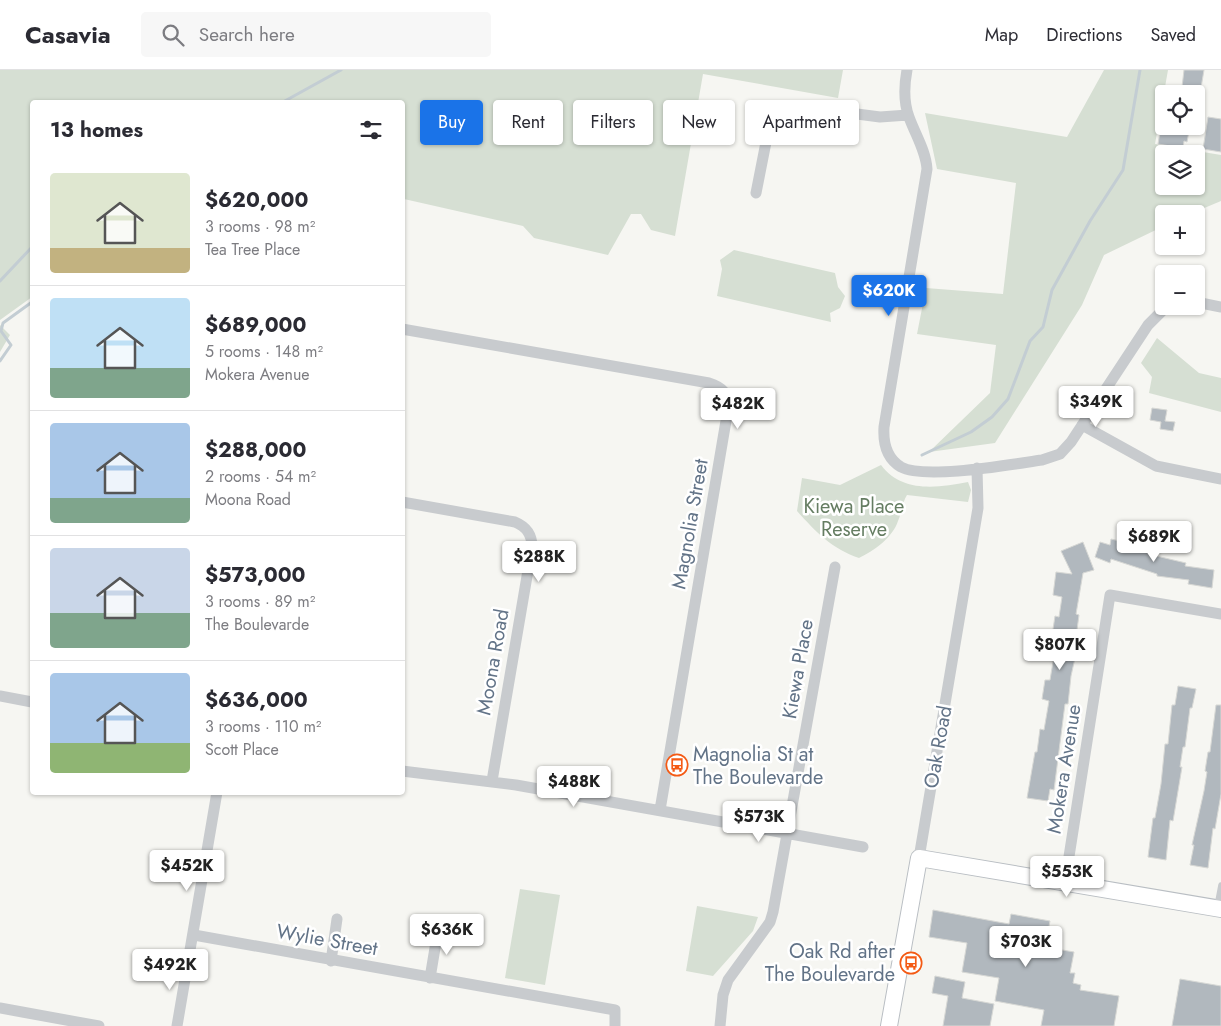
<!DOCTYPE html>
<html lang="en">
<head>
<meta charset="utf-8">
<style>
	:root { --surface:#fff; --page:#f7f7f7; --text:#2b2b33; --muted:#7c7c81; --line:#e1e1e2; --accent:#1a73e8 }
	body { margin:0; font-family:Jost,sans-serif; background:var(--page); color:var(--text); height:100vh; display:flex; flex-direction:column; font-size:19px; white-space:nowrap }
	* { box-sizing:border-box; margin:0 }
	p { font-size:16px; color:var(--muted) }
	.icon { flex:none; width:28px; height:28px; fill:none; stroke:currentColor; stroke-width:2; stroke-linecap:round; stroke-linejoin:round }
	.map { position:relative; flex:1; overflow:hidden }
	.panel { position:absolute; left:30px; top:30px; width:375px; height:695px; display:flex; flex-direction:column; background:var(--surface); border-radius:5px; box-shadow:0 1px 4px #0004 }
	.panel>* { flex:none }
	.top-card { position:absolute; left:420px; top:30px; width:475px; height:45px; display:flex; gap:10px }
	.controls { position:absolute; left:1155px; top:15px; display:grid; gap:10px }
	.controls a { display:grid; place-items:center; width:50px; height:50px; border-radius:5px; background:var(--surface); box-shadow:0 1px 4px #0004; font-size:25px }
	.price { position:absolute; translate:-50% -42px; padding:0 11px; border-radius:5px; background:#fff; color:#222; font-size:16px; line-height:32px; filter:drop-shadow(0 1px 2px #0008) }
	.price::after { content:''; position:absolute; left:50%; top:30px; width:15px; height:11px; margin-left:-8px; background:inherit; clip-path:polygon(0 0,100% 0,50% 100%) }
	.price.current { background:var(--accent); color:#fff }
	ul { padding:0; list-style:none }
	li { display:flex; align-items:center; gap:15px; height:125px; padding:0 20px }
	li+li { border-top:1px solid var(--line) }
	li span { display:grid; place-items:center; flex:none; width:140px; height:100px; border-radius:5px; color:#555 }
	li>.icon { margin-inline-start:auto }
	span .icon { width:60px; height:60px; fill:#fffc; stroke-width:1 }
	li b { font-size:21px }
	h2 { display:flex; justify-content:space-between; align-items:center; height:60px; padding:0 20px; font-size:21px }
	.chip { padding:0 18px; border-radius:5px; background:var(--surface); box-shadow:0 1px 4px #0004; font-size:18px; line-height:45px }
	.chip.current { background:var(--accent); color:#fff }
	header { display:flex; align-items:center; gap:30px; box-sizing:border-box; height:70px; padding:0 25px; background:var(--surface); border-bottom:1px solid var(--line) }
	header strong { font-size:24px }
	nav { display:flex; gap:28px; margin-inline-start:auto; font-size:18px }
	.search { width:350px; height:45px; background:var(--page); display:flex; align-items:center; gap:12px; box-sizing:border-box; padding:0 18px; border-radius:5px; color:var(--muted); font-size:19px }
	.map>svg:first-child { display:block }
	.green { fill:#d6dfd3; fill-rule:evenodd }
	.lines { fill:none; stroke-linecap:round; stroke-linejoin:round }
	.stream { stroke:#c3cdd3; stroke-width:3 }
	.building { fill:#b1b8be; stroke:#d7d8d5 }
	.secondary-casing { stroke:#b9bec3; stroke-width:18 }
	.lane { stroke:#c8cbce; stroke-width:5.5 }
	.street { stroke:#c8cbce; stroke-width:11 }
	.secondary { stroke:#fff; stroke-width:16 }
	.labels { text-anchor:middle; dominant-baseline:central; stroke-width:5; stroke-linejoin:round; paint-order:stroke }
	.park-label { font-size:20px; fill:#657d62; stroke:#fff }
	.street-label { font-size:20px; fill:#627387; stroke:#fff }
	.poi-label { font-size:20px; fill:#627387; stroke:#fff; text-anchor:start }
</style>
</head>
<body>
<header>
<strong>Casavia</strong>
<div class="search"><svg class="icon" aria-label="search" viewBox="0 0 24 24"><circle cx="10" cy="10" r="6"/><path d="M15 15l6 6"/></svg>Search here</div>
<nav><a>Map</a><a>Directions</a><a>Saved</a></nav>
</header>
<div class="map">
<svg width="1221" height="956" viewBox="0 0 1221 956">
	<rect width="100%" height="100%" fill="#f6f6f2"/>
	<path class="green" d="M0 0H843L838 28 703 4 675 166 651 160 641 144H631L608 185 534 168 523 156 404 129 403 131 402 32H32V227L0 250Z
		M1104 0H1168L1155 74 1221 85V131L1190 144H1164V156L1104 185 1082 235 995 373 929 382 990 323 996 275 917 264 926 218 1003 224 1016 113 937 99 925 43 1067 67ZM1164 84H1196V116H1164Z
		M734 180 835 203 838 217 845 226 840 238 830 243 831 252 717 226 722 199 720 190Z
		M0 255 10 265 0 282Z
		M1157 268 1199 303 1221 308V342L1149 323 1152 307 1141 293Z
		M881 395C902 423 937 418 968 412L971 420 968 432 907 425C902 433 902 442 898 451 893 467 874 481 859 488 832 479 816 462 797 441L802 408 840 415Z
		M520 819 560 825 545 915 505 908Z
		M697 836 758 847 753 861 713 906 686 901Z"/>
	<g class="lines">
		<path class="stream" d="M283 32 341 0
			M0 211 32 177
			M0 291 11 275 1 261 3 253 32 232
			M922 385 971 362 992 347 1008 329 1030 271 1043 257 1052 220 1090 151 1123 100 1140 0"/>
	</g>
	<path class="building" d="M1184 0H1204L1200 24H1191L1192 19 1182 17Z
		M1208 47 1221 49V82L1203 79Z
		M1161 56H1190L1187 72 1184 71 1183 78 1158 74Z
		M1152 338 1167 340 1165 351 1175 352 1173 361 1160 359 1161 352 1150 350Z
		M1111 469 1149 478 1148 484 1186 493 1185 496 1214 500 1212 518 1188 514 1189 510 1157 506V504L1111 489 1110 493 1095 487 1100 472 1110 475Z
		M1083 472 1094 500 1083 503 1076 544 1079 545 1077 560 1081 561 1071 606 1068 634H1065L1054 720 1050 719 1048 731 1027 728 1035 682H1037L1040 659 1044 660 1049 631 1042 629 1045 610H1050L1055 580 1050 579 1055 546 1059 547 1062 527 1053 525 1056 502 1072 504 1061 481Z
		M1178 616 1196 619 1192 638H1190L1185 677H1183L1180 697H1182L1173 751 1170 750 1166 790 1148 787 1153 748H1155L1161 714 1165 674H1168L1172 635H1175Z
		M1216 635H1221V724L1215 759 1213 758 1208 798 1190 795 1194 775H1192L1204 721 1207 702 1205 701 1208 682H1210Z
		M933 840 1009 854 1011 844 1050 851 1045 877 1074 882 1070 903H1075L1073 913 1081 915 1080 920 1119 926 1114 956H1041L1044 940 995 931 999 908 962 902 967 873 929 867Z
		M935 906 965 912 962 928 994 934 990 956H943L948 926 932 923Z
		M1180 909 1221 916V956H1172Z"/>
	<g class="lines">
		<g class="secondary-casing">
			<path id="secondary" d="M889 956 919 788 1221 839"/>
		</g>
		<path class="lane" d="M1217 836 1221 815"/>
		<path class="street" d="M907 0C904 16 903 31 909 47 915 64 926 81 927 99L884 357C883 373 886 388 901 397 925 410 1013 394 1042 390L1060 384 1071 372 1148 255 1163 240 1171 236
			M756 123 769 57 777 44 796 36 880 47 908 45
			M1196 232 1221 237
			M402 259 709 313C722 317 730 324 728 339L660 740
			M1082 355 1156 396 1221 409
			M402 432 515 452C527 457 532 465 532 477L492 711
			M0 626 32 632
			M402 701 516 715 863 777
			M919 788 978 438 977 398
			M1065 812 1110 525 1221 544
			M194 865 615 940V956
			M331 891 337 849
			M430 908 438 860
			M0 938 99 956
			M177 956 217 722
			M720 956 723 925 728 910 770 852 773 842 835 497"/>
		<use href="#secondary" class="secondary"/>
	</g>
	<defs>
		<g id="bus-ring" transform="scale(1.125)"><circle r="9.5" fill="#fff" stroke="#f45a14" stroke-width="1.5"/><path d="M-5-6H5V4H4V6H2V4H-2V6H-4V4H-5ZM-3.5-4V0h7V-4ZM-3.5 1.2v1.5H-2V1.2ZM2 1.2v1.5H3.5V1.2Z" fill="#f45a14"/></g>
	</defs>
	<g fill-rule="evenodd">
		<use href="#bus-ring" x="677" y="695"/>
		<use href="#bus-ring" x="911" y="893"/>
	</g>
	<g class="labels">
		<g class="park-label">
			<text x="854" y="436">Kiewa Place<tspan x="854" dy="23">Reserve</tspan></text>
		</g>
		<g class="street-label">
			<text transform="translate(690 454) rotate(-80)">Magnolia Street</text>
			<text transform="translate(493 592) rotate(-80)">Moona Road</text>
			<text transform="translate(798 599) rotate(-80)">Kiewa Place</text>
			<text transform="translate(938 677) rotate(-80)">Oak Road</text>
			<text transform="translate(1064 699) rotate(-81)">Mokera Avenue</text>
			<text transform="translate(327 870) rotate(10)">Wylie Street</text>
		</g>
		<g class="poi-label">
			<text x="693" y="684">Magnolia St at<tspan x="693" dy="23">The Boulevarde</tspan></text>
			<text x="895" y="881" text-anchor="end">Oak Rd after<tspan x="895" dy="23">The Boulevarde</tspan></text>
		</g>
	</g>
</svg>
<div class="controls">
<a><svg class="icon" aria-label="locate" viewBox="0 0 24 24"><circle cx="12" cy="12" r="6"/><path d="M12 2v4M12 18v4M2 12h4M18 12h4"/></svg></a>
<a><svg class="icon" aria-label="layers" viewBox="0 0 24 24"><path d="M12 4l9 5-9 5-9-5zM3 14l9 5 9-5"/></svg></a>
<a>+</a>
<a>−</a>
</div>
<b class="price current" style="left:889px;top:247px">$620K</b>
<b class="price" style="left:1096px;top:358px">$349K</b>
<b class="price" style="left:738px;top:360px">$482K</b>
<b class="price" style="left:1154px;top:493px">$689K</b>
<b class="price" style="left:539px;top:513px">$288K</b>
<b class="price" style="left:1060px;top:601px">$807K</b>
<b class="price" style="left:574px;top:738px">$488K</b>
<b class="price" style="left:759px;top:773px">$573K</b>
<b class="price" style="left:187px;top:822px">$452K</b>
<b class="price" style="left:1067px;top:828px">$553K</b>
<b class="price" style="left:447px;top:886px">$636K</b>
<b class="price" style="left:1026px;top:898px">$703K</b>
<b class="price" style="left:170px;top:921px">$492K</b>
<div class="top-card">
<a class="chip current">Buy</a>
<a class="chip">Rent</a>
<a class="chip">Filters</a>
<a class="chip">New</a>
<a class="chip">Apartment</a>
</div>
<section class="panel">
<h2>13 homes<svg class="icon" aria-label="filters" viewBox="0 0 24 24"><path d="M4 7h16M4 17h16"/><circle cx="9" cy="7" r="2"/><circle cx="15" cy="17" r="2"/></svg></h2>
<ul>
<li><span style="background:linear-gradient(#dfe7d0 75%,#c2b280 0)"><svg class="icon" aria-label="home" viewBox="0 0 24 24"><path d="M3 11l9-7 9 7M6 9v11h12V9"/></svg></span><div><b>$620,000</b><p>3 rooms · 98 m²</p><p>Tea Tree Place</p></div></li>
<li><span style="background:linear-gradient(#bfe0f5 70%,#7fa58c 0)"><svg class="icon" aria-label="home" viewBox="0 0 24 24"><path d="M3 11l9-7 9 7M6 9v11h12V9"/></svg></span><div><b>$689,000</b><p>5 rooms · 148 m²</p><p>Mokera Avenue</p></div></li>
<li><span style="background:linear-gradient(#a9c7e8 75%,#7fa58c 0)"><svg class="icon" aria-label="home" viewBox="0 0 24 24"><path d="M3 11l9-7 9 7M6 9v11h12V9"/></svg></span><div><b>$288,000</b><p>2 rooms · 54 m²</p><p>Moona Road</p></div></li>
<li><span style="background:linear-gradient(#c9d6e8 65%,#7fa58c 0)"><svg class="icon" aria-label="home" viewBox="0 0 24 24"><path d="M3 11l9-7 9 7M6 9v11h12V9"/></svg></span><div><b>$573,000</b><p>3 rooms · 89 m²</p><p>The Boulevarde</p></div></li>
<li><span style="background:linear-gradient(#a9c7e8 70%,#8fb573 0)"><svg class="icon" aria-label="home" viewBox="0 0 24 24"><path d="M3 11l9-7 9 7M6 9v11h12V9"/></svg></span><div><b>$636,000</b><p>3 rooms · 110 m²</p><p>Scott Place</p></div></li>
</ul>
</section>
</div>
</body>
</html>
